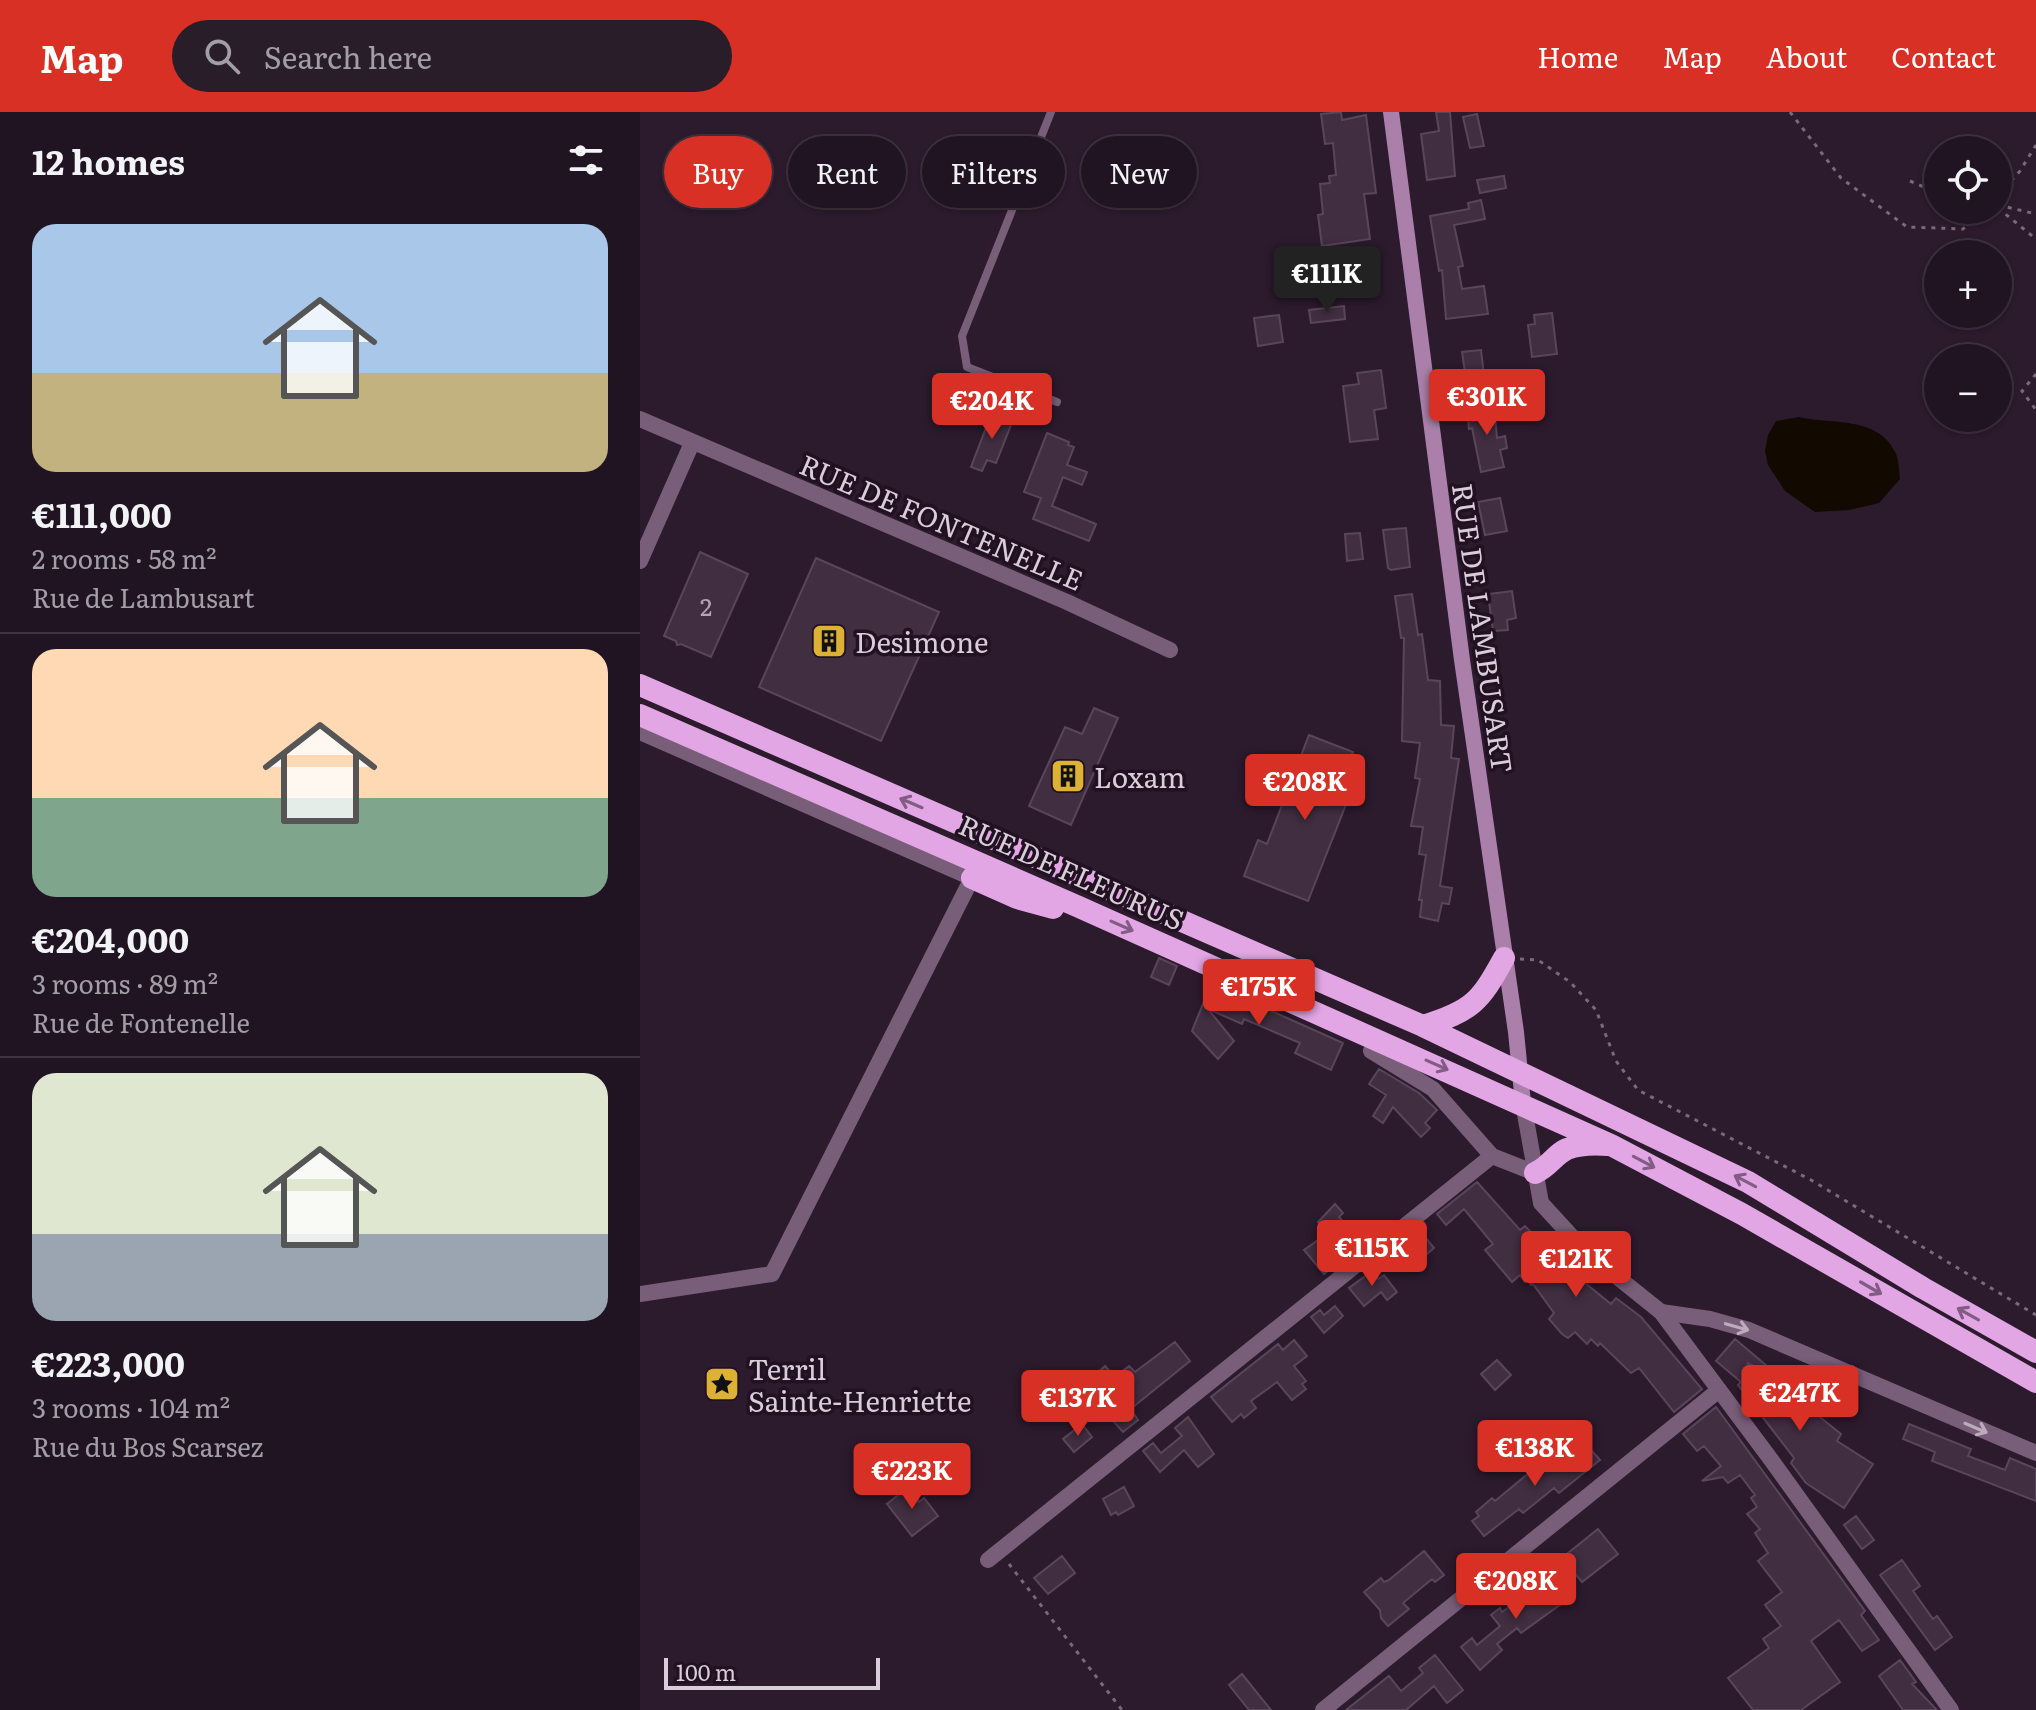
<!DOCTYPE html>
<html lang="en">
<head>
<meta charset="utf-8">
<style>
	:root { --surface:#211422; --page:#291d2a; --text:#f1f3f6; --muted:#a29ea5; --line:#3e3340; --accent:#d93025 }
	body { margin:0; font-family:Literata,serif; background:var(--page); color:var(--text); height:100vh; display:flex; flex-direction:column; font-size:30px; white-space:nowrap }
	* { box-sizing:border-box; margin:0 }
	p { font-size:26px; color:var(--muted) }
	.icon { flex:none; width:44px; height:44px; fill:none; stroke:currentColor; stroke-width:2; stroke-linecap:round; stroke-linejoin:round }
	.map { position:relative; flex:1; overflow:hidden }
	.details { display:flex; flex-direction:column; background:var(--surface); width:640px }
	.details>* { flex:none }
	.hud { position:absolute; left:24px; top:24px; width:760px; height:72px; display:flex; gap:16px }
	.controls { position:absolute; left:1284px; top:24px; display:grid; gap:16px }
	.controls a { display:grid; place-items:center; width:88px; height:88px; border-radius:50%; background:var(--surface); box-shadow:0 2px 6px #0004,0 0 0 2px var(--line); font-size:40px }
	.scale { position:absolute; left:24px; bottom:20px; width:216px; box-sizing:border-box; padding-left:8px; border:4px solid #d9cdd9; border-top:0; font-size:22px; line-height:28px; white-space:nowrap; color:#d9cdd9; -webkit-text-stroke:6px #221123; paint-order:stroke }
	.price { position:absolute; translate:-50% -68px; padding:0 18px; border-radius:8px; background:var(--accent); color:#fff; font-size:26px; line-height:52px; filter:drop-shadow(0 2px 4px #0008) }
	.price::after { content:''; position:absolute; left:50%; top:48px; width:24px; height:18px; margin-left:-12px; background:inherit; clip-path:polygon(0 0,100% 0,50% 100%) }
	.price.active { background:#222; color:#fff }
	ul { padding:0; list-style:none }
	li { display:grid; align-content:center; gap:16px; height:424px; padding:0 32px }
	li+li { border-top:2px solid var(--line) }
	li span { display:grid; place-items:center; height:248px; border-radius:24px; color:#555 }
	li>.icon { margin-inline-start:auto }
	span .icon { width:144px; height:144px; fill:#fffc; stroke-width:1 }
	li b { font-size:34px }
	h2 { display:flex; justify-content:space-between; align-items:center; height:96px; padding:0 32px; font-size:34px }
	.pill { padding:0 28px; border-radius:36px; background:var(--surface); box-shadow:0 2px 6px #0004,0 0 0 2px var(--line); font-size:28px; line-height:72px }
	.pill.active { background:var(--accent); color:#fff }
	header { display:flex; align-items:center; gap:48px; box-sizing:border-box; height:112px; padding:0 40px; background:var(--accent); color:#fff }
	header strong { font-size:38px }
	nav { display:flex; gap:44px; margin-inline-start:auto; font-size:28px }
	.search { width:560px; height:72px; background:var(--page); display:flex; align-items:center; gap:20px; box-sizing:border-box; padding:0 28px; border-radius:44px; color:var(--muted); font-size:30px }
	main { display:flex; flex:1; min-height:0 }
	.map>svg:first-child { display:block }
	.water { fill:#120900 }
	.building { fill:#412e41; stroke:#5a465a; stroke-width:2 }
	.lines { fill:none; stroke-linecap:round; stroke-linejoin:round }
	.path { stroke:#796a7a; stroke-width:3; stroke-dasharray:4 6; stroke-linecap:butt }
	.service { stroke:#795e79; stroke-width:8 }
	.minor { stroke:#795e79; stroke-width:16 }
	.tertiary { stroke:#795e79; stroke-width:16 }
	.secondary { stroke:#aa80ab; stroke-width:16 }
	.trunk { stroke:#e2a6e4; stroke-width:22 }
	.oneway { stroke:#825c84 }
	.oneway2 { stroke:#bcacbc }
	.labels { text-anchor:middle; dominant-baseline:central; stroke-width:7; stroke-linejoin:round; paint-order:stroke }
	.number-label { font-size:24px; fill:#b3a5b3 }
	.street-label { font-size:28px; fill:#d9cdd9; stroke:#221123 }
	.poi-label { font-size:28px; fill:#d9cdd9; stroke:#221123; text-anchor:start }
</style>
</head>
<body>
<header>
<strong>Map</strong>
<div class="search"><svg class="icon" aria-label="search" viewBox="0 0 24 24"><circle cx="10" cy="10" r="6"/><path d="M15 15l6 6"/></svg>Search here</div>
<nav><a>Home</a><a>Map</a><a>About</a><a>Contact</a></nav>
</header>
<main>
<section class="details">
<h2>12 homes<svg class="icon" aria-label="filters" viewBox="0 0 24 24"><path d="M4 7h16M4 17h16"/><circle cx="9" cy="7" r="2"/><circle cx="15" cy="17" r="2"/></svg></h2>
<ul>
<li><span style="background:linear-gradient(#a9c7e8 60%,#c2b280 0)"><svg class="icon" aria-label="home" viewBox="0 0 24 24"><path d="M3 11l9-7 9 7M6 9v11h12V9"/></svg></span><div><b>€111,000</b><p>2 rooms · 58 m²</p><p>Rue de Lambusart</p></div></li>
<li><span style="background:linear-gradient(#ffd9b3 60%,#7fa58c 0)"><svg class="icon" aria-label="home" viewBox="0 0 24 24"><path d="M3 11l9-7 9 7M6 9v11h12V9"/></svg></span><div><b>€204,000</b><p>3 rooms · 89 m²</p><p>Rue de Fontenelle</p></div></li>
<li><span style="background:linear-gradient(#dfe7d0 65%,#9aa5b1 0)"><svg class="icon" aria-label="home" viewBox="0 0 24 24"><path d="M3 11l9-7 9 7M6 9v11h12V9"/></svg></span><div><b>€223,000</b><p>3 rooms · 104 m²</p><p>Rue du Bos Scarsez</p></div></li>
</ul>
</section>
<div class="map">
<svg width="1396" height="1598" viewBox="0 0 1396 1598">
	<rect width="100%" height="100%" fill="#2c1a2d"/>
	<path class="water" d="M1159 305C1191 313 1239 303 1256 342 1259 348 1259 360 1260 367L1239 391 1209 398 1175 400 1145 379 1128 353 1125 339 1128 323 1136 309Z"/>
	<path class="building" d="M701 0 702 8 726 3 736 81 724 82 730 127 682 134 678 103 683 102 680 72 690 71 689 64 696 63 693 31 685 32 681 2Z
		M796 0H810L815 64 787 68 781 22 799 19Z
		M837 2 844 34 830 36 823 5Z
		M864 64 866 76 840 81 837 68Z
		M841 88 845 107 814 113 823 154 818 155 822 177 844 174 848 202 806 207 802 158 799 159 790 104 829 97 828 91Z
		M704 194 705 207 671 211 669 198Z
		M912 201 917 242 892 245 888 213 895 212 894 203Z
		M639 203 643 230 618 234 614 206Z
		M841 238 845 272 827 274 822 240Z
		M741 258 746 296 734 298 738 327 710 330 703 274 719 272 717 261Z
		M854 293 857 326 865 324 867 336 860 338 864 355 841 360 832 316 829 317 827 296Z
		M352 300 373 308 356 351 347 348 342 359 331 355Z
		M407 321 429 330 428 333 434 335 427 353 447 360 442 373 423 365 412 394 456 412 449 429 393 407 401 386 384 380Z
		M860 386 867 419 845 423 838 390Z
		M766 416 770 455 751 458 748 456 743 418Z
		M720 421 723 447 707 449 705 422Z
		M60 440 108 462 71 545 41 532 37 533 36 529 24 524Z
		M176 446 299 500 241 629 119 575Z
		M872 479 876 506 867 508 868 518 853 519 848 482Z
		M772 482 778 523 782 522 788 568 800 569 801 613 814 614 811 646 819 647 800 774 812 776 809 792 802 791 798 809 780 805 782 788H779L786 743 779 742 783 715 771 714 780 667 775 666 780 631 762 629 764 526H761L755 484Z
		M454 596 478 606 431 713 389 694 425 615 442 622Z
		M669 623 713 640 702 668 714 672 668 789 604 764 618 728 627 732Z
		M519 846 537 854 529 873 511 865Z
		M571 872 703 931 691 958 655 941 660 931 604 907 602 912 568 897 594 929 578 947 552 919Z
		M739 957 779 981 797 998 785 1011 790 1016 781 1025 753 995 743 1011 733 1004 746 983 729 972Z
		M837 1070 880 1118 885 1114 907 1136 912 1131 931 1154 928 1157 971 1192 976 1186 1001 1205 1062 1277 1034 1300 999 1256 991 1261 960 1231 958 1234 951 1227 947 1232 935 1220 928 1226 922 1222 909 1207 914 1201 893 1172 891 1173 888 1168 885 1170 880 1163 872 1170 845 1138 853 1132 824 1097 806 1113 797 1102Z
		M695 1092 703 1101 699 1105 723 1132 684 1162 664 1138 688 1121 678 1110Z
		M781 1120 794 1136 769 1158 755 1141Z
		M732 1159 738 1167 744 1163 757 1180 747 1188 741 1180 724 1194 709 1176Z
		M695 1194 703 1204 684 1221 671 1205 680 1198 684 1203Z
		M1095 1227 1133 1259 1131 1261 1107 1251 1152 1307 1165 1293 1201 1322 1197 1329 1233 1352 1204 1396 1166 1371 1151 1351 1154 1346 1098 1273 1101 1270 1076 1249Z
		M654 1228 667 1244 654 1254 666 1269 662 1272 666 1277 652 1288 637 1270 611 1289 616 1296 604 1306 601 1302 592 1310 571 1285 638 1232 643 1238Z
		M535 1230 550 1249 493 1295 492 1299 498 1308 483 1320 442 1275 465 1254 475 1265 489 1254 495 1260Z
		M857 1248 871 1263 855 1278 841 1262Z
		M1076 1295 1225 1499 1221 1503 1239 1528 1222 1539 1199 1508 1171 1529 1200 1570 1161 1598H1113L1088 1566 1129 1536 1123 1527 1141 1514 1125 1493 1142 1480 1118 1449 1128 1441 1115 1421 1120 1417 1107 1402 1117 1395 1111 1386 1115 1383 1100 1363 1088 1371 1083 1365 1062 1369 1081 1354 1064 1334 1057 1339 1043 1322Z
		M548 1305 574 1342 558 1355 544 1338 520 1360 503 1339 513 1331 521 1341 542 1324 535 1316Z
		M442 1312 452 1325 434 1340 423 1327Z
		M1269 1312 1331 1337 1328 1344 1365 1358 1370 1346 1396 1357V1389L1292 1349 1295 1340 1263 1327Z
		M945 1331 960 1348 919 1381 914 1376 883 1401 879 1397 844 1424 832 1409 839 1404 836 1400 852 1386 855 1389 907 1346 915 1355Z
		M268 1375 279 1390 284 1386 298 1404 272 1424 247 1392Z
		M484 1375 494 1394 478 1403 476 1400 471 1403 463 1387Z
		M1216 1404 1234 1428 1222 1437 1204 1413Z
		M958 1417 978 1442 942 1470 922 1446Z
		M784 1439 804 1463 795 1470 792 1467 763 1491 769 1497 748 1514 741 1506 740 1498 724 1480 741 1466 744 1470 749 1468Z
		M422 1444 435 1461 408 1482 394 1466Z
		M1262 1448 1280 1474 1273 1479 1293 1507 1297 1504 1312 1525 1295 1538 1240 1463Z
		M910 1466 928 1487 881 1521 877 1516 857 1532 862 1538 840 1558 821 1535 832 1526 837 1533 860 1514 851 1503 860 1496 862 1500Z
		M795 1543 823 1578 807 1591 794 1574 766 1598H706L749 1564 761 1579 783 1561 779 1556Z
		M1260 1548 1276 1570 1272 1572 1297 1598H1263L1239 1564Z
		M602 1562 631 1598H609L589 1573Z"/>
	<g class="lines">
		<path class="path" d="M1150 0 1201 66 1267 115 1323 117 1344 98
			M1270 69 1298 81
			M1358 84 1380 59 1396 33
			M1358 93 1396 102
			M1358 96 1396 127
			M1396 262 1382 279 1396 298
			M880 847 898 848 930 870 956 898 976 949 998 978 1171 1068 1396 1203
			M369 1452 482 1598"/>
		<path class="service" d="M411 0 322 224 327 255 417 290"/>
		<path class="minor" d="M0 307 427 490 530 538
			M0 449 52 331
			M0 620 332 766 132 1162 0 1182
			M731 939 793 977 852 1044 895 1061
			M1021 1200 1070 1207 1109 1218 1396 1341
			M348 1448 852 1044
			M683 1598 1079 1278"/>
		<path class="tertiary" d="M883 991 901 1091 945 1139 1021 1200 1132 1349 1311 1598"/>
		<path class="secondary" d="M751 0 822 548 876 920 883 991"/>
		<path class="trunk" d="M0 573 783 914 1108 1070 1283 1176 1396 1240
			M0 603 439 795 971 1033 1102 1102 1396 1270
			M332 766 377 786 413 796
			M783 914C832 899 840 890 864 846
			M895 1061C910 1054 915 1042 927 1037 940 1032 955 1032 968 1033"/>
	</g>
	<defs><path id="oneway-shaft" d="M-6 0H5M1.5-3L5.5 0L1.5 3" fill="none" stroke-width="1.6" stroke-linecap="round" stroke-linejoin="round" transform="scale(2)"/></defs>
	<g class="oneway">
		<use href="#oneway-shaft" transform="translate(271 691) rotate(-157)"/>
		<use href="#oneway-shaft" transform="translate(482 814) rotate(24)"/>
		<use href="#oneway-shaft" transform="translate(797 953) rotate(24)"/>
		<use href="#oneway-shaft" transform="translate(1004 1050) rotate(28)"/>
		<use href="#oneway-shaft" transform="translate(1105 1069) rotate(-152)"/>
		<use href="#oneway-shaft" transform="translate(1231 1176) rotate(30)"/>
		<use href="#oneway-shaft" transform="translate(1328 1202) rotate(-151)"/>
	</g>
	<g class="oneway2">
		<use href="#oneway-shaft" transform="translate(1097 1215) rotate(16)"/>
		<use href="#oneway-shaft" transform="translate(1336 1316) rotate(23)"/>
	</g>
	<defs>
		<g id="building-square" transform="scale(1.8)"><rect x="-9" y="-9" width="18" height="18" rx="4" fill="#ddb133" stroke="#221123"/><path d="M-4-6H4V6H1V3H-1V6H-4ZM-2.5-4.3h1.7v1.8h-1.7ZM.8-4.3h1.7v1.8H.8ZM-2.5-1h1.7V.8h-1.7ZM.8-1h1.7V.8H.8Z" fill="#111"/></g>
		<g id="sight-square" transform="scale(1.8)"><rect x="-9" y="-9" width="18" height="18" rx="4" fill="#ddb133" stroke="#221123"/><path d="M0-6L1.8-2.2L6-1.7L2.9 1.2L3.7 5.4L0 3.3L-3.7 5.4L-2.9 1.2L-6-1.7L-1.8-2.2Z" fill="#111"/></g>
	</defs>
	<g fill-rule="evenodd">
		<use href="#building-square" x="189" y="529"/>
		<use href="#building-square" x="428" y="664"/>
		<use href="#sight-square" x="82" y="1272"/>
	</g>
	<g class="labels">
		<g class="number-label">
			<text x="66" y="493">2</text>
		</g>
		<g class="street-label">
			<text transform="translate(302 409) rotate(23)">RUE DE FONTENELLE</text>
			<text transform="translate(844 516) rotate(82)">RUE DE LAMBUSART</text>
			<text transform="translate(432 759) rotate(24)">RUE DE FLEURUS</text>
		</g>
		<g class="poi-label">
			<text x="215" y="529">Desimone</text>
			<text x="454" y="664">Loxam</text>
			<text x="108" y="1256">Terril<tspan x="108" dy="32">Sainte-Henriette</tspan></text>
		</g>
	</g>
</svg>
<div class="controls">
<a><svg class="icon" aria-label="locate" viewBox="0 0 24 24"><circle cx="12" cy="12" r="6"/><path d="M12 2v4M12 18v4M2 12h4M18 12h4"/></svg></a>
<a>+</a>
<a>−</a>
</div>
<div class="scale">100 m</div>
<b class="price active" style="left:687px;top:202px">€111K</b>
<b class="price" style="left:847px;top:325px">€301K</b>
<b class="price" style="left:352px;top:329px">€204K</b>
<b class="price" style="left:665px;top:710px">€208K</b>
<b class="price" style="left:619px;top:915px">€175K</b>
<b class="price" style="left:732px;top:1176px">€115K</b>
<b class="price" style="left:936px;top:1187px">€121K</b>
<b class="price" style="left:1160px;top:1321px">€247K</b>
<b class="price" style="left:438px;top:1326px">€137K</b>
<b class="price" style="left:895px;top:1376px">€138K</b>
<b class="price" style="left:272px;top:1399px">€223K</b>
<b class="price" style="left:876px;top:1509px">€208K</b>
<div class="hud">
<a class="pill active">Buy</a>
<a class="pill">Rent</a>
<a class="pill">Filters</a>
<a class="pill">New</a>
</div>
</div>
</main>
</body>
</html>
